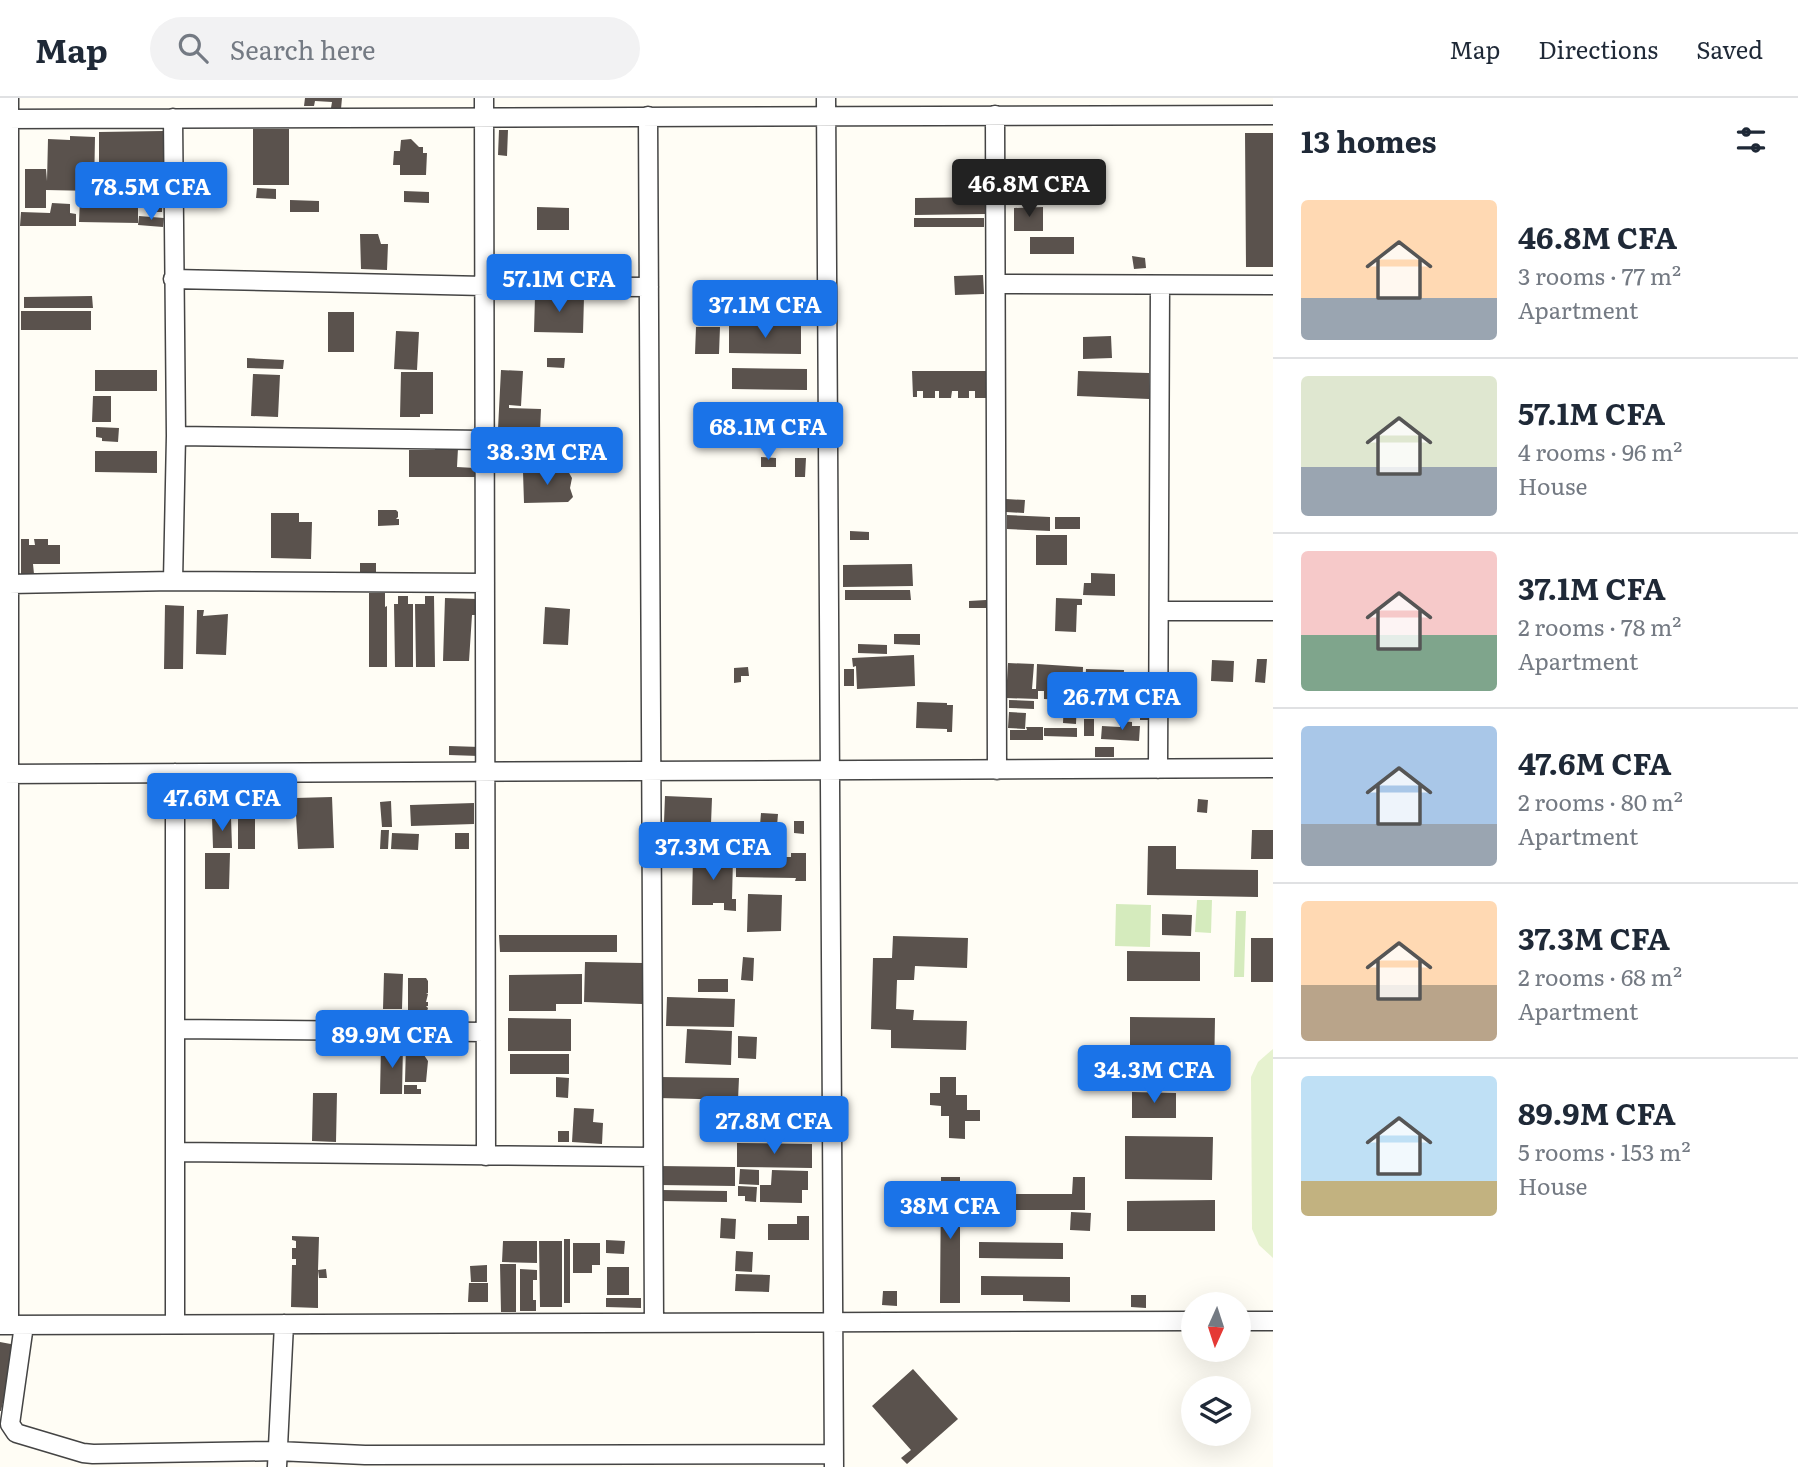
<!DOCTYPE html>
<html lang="en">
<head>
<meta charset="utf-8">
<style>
	:root { --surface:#fff; --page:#f2f2f3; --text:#1f2937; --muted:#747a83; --line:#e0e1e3; --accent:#1a73e8 }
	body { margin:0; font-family:Literata,serif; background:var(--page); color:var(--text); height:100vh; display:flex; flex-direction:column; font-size:26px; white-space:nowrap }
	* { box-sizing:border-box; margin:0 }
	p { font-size:23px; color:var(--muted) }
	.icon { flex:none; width:38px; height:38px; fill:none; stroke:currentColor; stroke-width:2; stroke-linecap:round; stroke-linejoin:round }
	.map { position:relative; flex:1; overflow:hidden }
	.panel { display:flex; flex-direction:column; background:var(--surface); width:525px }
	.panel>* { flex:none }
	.needle { width:46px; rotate:183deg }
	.controls { position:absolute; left:1181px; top:1194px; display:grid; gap:14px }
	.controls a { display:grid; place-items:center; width:70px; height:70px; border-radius:50%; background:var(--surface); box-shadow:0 7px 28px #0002; font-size:35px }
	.price { position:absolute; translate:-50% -60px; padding:0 16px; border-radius:7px; background:var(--accent); color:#fff; font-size:23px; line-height:46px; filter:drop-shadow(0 2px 4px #0008) }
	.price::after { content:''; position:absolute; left:50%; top:42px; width:21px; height:16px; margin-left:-10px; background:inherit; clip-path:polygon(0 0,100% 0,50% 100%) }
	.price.on { background:#222; color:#fff }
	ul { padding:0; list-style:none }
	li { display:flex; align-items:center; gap:21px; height:175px; padding:0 28px }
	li+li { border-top:2px solid var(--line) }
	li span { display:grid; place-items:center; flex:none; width:196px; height:140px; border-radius:7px; color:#555 }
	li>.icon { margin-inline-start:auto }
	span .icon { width:84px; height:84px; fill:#fffc; stroke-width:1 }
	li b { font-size:30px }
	h2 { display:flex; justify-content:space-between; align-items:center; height:84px; padding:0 28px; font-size:30px }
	header { display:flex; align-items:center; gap:42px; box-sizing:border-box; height:98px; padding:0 35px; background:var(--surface); border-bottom:2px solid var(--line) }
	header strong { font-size:33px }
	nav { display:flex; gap:38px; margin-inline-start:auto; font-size:24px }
	.search { width:490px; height:63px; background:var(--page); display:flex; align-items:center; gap:18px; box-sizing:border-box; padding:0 24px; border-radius:38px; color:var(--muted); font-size:26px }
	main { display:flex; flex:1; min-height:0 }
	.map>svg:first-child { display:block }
	.green { fill:#d5ebbd }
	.pitch { fill:#e6f2cf }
	.building { fill:#5a524d }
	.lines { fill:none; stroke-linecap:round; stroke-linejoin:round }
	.minor-casing { stroke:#444; stroke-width:21 }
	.minor { stroke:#fff; stroke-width:18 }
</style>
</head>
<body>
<header>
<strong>Map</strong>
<div class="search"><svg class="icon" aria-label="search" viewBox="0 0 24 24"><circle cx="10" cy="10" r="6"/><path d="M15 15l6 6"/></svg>Search here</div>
<nav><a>Map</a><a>Directions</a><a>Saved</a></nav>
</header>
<main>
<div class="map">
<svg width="1273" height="1369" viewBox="0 0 1273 1369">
	<rect width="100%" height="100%" fill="#fffdf5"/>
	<path class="green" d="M1197 802H1212L1211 835 1195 834Z
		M1116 806 1151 807 1150 849 1115 848Z
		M1236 813H1246L1244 879H1234Z"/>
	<path class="pitch" d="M1273 951V1160L1259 1147 1252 1131 1251 979 1258 964Z"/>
	<path class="building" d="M305 0H342L341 11 331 10 332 4 315 3 314 8H304Z
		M253 31H289V87H253Z
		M499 32H508L507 58 498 57Z
		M163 33V91H99V34Z
		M1245 35H1273V169H1246Z
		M70 38 95 39 94 93 46 92V110H25V71H46L47 83 48 41 70 42Z
		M411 41 419 49H423V55H427L426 77H400V67H393L394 53H400L401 42Z
		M257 90 276 91V101L256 100Z
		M146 93H163L162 114H146Z
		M404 93 429 94V105L404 104Z
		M985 99V116L915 117V100Z
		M80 100 138 101V125L79 124Z
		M290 102 319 103V114H290Z
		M52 105 70 106V115L76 116V128H20L21 114 50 115Z
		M537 109 569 110V132H537Z
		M1043 109V133H1014V110Z
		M139 118 164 120 163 129 138 127Z
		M914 120H984V129H914Z
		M360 136H378L381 146H388L387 172 361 171Z
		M1030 139H1074V156H1030Z
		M1132 158 1145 160 1146 170 1134 171Z
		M983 177 984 196 955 197 954 178Z
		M92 198 93 210H24V199Z
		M535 198 584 199 583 235 534 234Z
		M21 213H91V232H21Z
		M328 214H354V254H328Z
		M729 227 801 228V256L729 255Z
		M696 229H720L719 256H695Z
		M396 233 419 234 417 272 394 271Z
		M1111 238 1112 260 1083 261V239Z
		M247 260 284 262 283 271 247 270Z
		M547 260H565L564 270 547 269Z
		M732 270 807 271V292L732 291Z
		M95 272H157V293H95Z
		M501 272 523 273 521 308 509 307V310L541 311 540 334 498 331Z
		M912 273H987V300H975V293H969V300H958V293H952L951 300H939V293H935V300H923V293H917V299H913Z
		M1078 273 1149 275V301L1077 298Z
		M401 274H433V316H420V319H400Z
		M253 276 280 277 278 319 251 318Z
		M93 298H111V324H92Z
		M96 329 119 330 118 344 102 343V340L96 339Z
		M435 349 458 350 457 369 475 370V379H409V352H435Z
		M95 353H157V375L95 374Z
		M761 359 776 360V369H761Z
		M795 360H806L805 379H795Z
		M568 373 572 380 570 390 573 399 568 404 524 405 523 374Z
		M1006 401 1025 402 1024 415 1006 414Z
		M378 412H396L398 414V419L396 421H399V427L378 428Z
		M271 415H299V424H312L311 461 271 460Z
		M1007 417 1050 419V433L1007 431Z
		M1055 419H1080V431H1055Z
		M850 433 869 434V442H850Z
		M1036 437H1067V467H1036Z
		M21 441H29V447H35L34 441H48V447H60V466H33L34 476 21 477Z
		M360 465H376V476H360Z
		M912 466 913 488 843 489V467Z
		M1091 475 1115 476V498L1083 497 1084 485H1091Z
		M845 492H910L911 502H845Z
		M369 495H385V509L387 508V569H369Z
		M398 498H408V506H413V569H395L394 506H398Z
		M425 498H434L435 569H416L415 506H425Z
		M445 500 477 501V517H472L469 563H443Z
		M1056 500 1082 501V507H1077L1076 534 1055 533Z
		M986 502V510H969V503Z
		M165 507 184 508 183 571H164Z
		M545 509 570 511 568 547 543 546Z
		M197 512H204L203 518 228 516 226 557 196 556Z
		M894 536H920V547L894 546Z
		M858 546 887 547V556L858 555Z
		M914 557 915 588 857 591 856 568 853 569 852 560Z
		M1257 561H1267L1265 585 1255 584Z
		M1212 562 1234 563 1233 584 1211 583Z
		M1008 565 1034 566 1032 591H1036L1037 566 1083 569 1082 603H1077L1076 626 1063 625 1064 602 1044 601V593H1038V601L1006 600Z
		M748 569 749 578H741V584L734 585V570Z
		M844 571H854V588H844Z
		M1086 571 1124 572 1123 590 1085 589Z
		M1009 602 1034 603V611L1009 610Z
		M917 604 947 605V607H953L952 634H947V631L916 630Z
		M1134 605H1150V622H1140V616H1134Z
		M1009 614 1026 615 1025 631 1008 630Z
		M1084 621H1094V638H1084Z
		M1120 623 1132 624V628H1140L1139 643 1101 641 1102 628 1120 629Z
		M1026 629H1043V642H1010V632H1027Z
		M1044 630H1077V639L1044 638Z
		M449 648 480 649 479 658 449 657Z
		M1095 649H1114V659H1095Z
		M238 697 255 698V751H238Z
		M665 698 712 700 710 752 663 750Z
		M332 699 334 750 298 751 295 700Z
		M1198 701 1208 702 1207 715 1197 714Z
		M391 703 392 729H382L380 704Z
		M474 705V726L411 728 410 707Z
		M761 715 778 716 777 728 760 727Z
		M212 719H231L232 750H213Z
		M794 723H804V736L794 735Z
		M761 731 786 732 785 752H760Z
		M381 732H389L388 751H380Z
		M1252 732H1273V761H1251Z
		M392 735 419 736 418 752 391 751Z
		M455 735H469V751H455Z
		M1148 748H1176V771L1258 772V799L1147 797Z
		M736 753 739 754V758H745V754H754V758L760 759V754H770V759H776V755H785V759H791V755H806V783H795L796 780 736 779Z
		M205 755H230L229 791H205Z
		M693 757 733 760 732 801H736V813L724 812V805H713V807H692Z
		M748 796 782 797 781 833 747 834Z
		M1162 816 1192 817 1191 838 1162 837Z
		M499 837H617V854H500Z
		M893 838 968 840 967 870 915 868 914 882H897L896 911 914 912 913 922 967 923 966 952 891 950V932L871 931 873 860H892Z
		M1251 840H1273V884H1251Z
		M1127 853 1200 854V883H1127Z
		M743 859 754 860 753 883 741 882Z
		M585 864 643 865 642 906 584 904Z
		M384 875 403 876 402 911H383Z
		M582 876V906H556V913H509V877Z
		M408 880H426L428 883V895L426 896H428L426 904H428V908H426L428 910 426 917H428V924H408Z
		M698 881H728V894H698Z
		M667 899 735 901 734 929 666 928Z
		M1130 919 1215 920 1214 978 1130 977Z
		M508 920 571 921V953H508Z
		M687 931 732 933 731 967 685 965Z
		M738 938 757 939 756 961 738 960Z
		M381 947H403L402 996H380Z
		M406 947H429V957H424L428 963 426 984H405Z
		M510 956H569V976H510Z
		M556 979 569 980 568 1000 556 999Z
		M659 979 739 980 738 1002 659 1000Z
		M940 979H956V997H967V1012H980V1023H965V1041L949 1040V1018H941V1008L930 1007V995H940Z
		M404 987H417V991H421V996H404Z
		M1132 994 1176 995V1020H1132Z
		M313 995H337L336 1044 312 1043Z
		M574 1010 594 1011 593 1024 603 1025 602 1046 572 1044Z
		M813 1010 814 1015 787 1022 786 1017Z
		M558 1033H569V1044H558Z
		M1125 1038 1213 1039 1212 1082 1125 1081Z
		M737 1045 812 1046V1070L737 1069Z
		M660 1068 735 1069V1088L659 1087Z
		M740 1071 759 1072V1087L739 1086Z
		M772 1072 808 1073V1092H802V1105L760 1104V1087H771Z
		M941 1079H960V1205H940Z
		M1073 1079H1085V1112H977L978 1096H1072Z
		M738 1088 757 1089 756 1104 745 1103V1098H738Z
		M662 1092 727 1093V1104L661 1103Z
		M1215 1102V1133H1127V1103Z
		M1071 1114 1091 1115 1090 1133 1070 1132Z
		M797 1118H809V1142H768V1126H797Z
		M721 1120 736 1121 735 1141 720 1140Z
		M292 1138 319 1139 318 1172 326 1171 327 1180H319L318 1172V1210L291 1209 292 1167H296V1161H292V1150H296V1143L292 1142Z
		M564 1141H570V1205H564Z
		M606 1142 625 1143 624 1156 606 1155Z
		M503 1143H537V1165L502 1164Z
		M539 1143H562V1209H540Z
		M979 1144 1063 1145V1161L979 1160Z
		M573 1145H600V1167H592V1175H573Z
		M736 1153 753 1154 752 1174 735 1173Z
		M500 1166H516V1214H501Z
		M487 1167V1184H471L470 1168Z
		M607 1169H629V1197H607Z
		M520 1171 537 1172V1182H533V1202H536V1213H520Z
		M736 1176 770 1177 769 1194 735 1193Z
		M981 1178 1070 1179V1204L1023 1203V1197H981Z
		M469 1185H488V1204H468Z
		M883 1193H897V1208L882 1207Z
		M1131 1197H1146V1210L1131 1209Z
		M606 1200H641V1210L606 1209Z
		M0 1244 16 1247 1 1313H0Z
		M913 1271 958 1321 907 1366 901 1360 911 1352 872 1308Z"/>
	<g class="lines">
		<g class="minor-casing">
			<path id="minor" d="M484 0 486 1058
				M826 0 834 1369
				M995 17 997 672
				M648 18 654 1224
				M173 20 176 338 173 483
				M0 21 1273 17
				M173 181 484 188 649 189
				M996 186 1273 187
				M176 338 484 342
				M9 486 173 483 485 485
				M1159 513H1273
				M1158 671 1160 187
				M175 675V1226
				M0 676 1273 670
				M176 931 485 934
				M176 1054 653 1059
				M1239 1223H1273
				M0 1227 1194 1223
				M9 1227V0
				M24 1227 10 1326 16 1335 83 1355 93 1356 277 1353 365 1357 834 1356
				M277 1369 284 1226"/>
		</g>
		<use href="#minor" class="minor"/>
	</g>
</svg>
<div class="controls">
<a><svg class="needle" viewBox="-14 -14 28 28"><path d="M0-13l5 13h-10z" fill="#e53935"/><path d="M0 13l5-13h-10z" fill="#747a83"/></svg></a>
<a><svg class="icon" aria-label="layers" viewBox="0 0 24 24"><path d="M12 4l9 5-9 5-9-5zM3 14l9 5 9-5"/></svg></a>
</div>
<b class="price on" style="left:1029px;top:121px">46.8M CFA</b>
<b class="price" style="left:151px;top:124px">78.5M CFA</b>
<b class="price" style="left:559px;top:216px">57.1M CFA</b>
<b class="price" style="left:765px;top:242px">37.1M CFA</b>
<b class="price" style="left:768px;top:364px">68.1M CFA</b>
<b class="price" style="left:547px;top:389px">38.3M CFA</b>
<b class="price" style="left:1122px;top:634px">26.7M CFA</b>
<b class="price" style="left:222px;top:735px">47.6M CFA</b>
<b class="price" style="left:713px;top:784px">37.3M CFA</b>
<b class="price" style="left:392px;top:972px">89.9M CFA</b>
<b class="price" style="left:1154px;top:1007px">34.3M CFA</b>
<b class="price" style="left:774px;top:1058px">27.8M CFA</b>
<b class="price" style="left:950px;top:1143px">38M CFA</b>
</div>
<section class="panel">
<h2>13 homes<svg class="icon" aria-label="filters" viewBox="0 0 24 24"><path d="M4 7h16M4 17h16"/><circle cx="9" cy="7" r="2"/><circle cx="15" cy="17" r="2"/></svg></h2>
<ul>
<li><span style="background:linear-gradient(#ffd9b3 70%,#9aa5b1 0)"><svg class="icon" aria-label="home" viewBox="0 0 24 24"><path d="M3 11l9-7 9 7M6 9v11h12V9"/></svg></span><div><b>46.8M CFA</b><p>3 rooms · 77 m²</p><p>Apartment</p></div></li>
<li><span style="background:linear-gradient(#dfe7d0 65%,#9aa5b1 0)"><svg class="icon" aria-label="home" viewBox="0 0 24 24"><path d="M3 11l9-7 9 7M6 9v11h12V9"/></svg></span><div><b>57.1M CFA</b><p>4 rooms · 96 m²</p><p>House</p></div></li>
<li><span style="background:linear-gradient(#f6c9c9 60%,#7fa58c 0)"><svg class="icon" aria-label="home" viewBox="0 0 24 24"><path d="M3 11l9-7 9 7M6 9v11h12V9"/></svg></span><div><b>37.1M CFA</b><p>2 rooms · 78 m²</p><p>Apartment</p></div></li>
<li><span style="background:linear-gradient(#a9c7e8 70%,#9aa5b1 0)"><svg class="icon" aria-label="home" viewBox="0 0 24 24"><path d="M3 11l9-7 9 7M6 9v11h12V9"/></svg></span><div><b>47.6M CFA</b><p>2 rooms · 80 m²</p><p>Apartment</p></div></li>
<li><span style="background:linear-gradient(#ffd9b3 60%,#b9a48a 0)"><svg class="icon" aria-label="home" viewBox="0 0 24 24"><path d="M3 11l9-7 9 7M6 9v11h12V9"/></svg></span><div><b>37.3M CFA</b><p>2 rooms · 68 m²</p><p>Apartment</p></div></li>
<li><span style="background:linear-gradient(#bfe0f5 75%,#c2b280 0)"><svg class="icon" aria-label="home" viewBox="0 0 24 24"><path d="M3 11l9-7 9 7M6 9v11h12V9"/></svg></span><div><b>89.9M CFA</b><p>5 rooms · 153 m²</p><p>House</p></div></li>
</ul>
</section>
</main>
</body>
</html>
